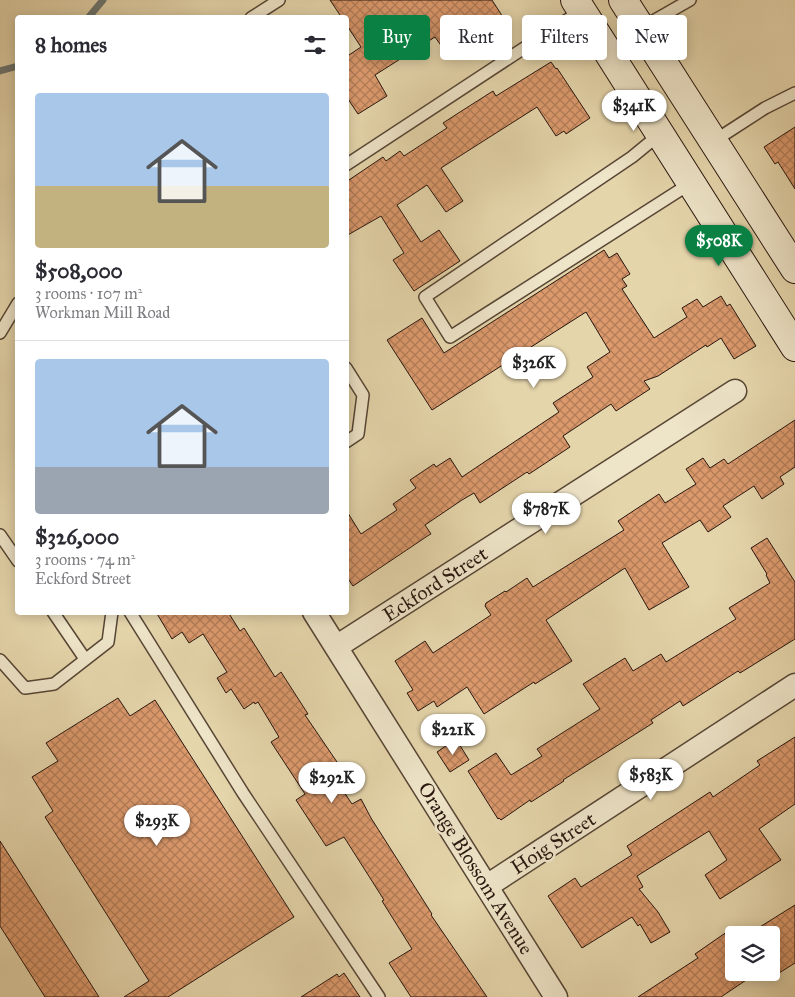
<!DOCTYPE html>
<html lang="en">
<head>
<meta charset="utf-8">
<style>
	:root { --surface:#fff; --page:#f7f7f7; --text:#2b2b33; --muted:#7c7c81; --line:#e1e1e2; --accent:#0b8043 }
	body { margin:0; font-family:"IM FELL Great Primer",serif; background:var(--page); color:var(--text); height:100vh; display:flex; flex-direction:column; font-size:19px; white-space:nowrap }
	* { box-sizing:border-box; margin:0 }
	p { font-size:16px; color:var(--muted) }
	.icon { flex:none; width:28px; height:28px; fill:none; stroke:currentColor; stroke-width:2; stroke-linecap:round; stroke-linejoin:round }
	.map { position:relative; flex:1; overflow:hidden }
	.panel { position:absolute; left:15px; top:15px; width:334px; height:600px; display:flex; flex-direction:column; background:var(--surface); border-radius:5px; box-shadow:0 2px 12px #0003 }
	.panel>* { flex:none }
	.top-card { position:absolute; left:364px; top:15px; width:356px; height:45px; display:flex; gap:10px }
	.fabs { position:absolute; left:725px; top:926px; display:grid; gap:10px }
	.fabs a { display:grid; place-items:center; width:55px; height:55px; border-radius:5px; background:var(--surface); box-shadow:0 2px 12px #0003; font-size:25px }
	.price { position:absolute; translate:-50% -42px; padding:0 11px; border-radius:18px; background:#fff; color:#222; font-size:16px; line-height:32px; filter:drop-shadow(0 1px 2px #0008) }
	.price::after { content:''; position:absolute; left:50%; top:30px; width:15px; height:11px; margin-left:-8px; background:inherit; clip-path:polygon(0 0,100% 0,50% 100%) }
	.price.active { background:var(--accent); color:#fff }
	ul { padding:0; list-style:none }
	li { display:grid; align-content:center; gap:10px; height:265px; padding:0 20px }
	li+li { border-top:1px solid var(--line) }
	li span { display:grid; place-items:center; height:155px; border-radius:5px; color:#555 }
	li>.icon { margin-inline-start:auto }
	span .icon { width:90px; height:90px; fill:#fffc; stroke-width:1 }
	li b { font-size:21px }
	h2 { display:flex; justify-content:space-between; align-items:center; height:60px; padding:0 20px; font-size:21px }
	.pill { padding:0 18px; border-radius:5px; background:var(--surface); box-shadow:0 2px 12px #0003; font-size:18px; line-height:45px }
	.pill.active { background:var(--accent); color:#fff }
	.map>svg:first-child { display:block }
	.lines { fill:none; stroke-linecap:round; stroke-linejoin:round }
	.stream { stroke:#6d7672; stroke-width:7 }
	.building { fill:url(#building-cross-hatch); stroke:#28160e }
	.lane-casing { stroke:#574635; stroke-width:14 }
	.street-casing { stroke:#574635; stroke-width:25 }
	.secondary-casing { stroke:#28160e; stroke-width:30 }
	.lane { stroke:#eee4c8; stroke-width:11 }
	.street { stroke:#eee4c8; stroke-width:22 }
	.secondary { stroke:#eee4c8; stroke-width:28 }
	.labels { text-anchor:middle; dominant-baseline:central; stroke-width:5; stroke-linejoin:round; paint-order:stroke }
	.street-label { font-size:20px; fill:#28160e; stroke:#eee4c8 }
</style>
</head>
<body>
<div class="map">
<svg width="795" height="997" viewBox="0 0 795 997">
	<defs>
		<pattern id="building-cross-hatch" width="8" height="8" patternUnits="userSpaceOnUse" patternTransform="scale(1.25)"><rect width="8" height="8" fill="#db996c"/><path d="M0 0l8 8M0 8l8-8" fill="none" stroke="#b27c57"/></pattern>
	</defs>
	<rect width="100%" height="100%" fill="#e5d5ab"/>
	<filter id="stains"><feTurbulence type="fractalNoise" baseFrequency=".004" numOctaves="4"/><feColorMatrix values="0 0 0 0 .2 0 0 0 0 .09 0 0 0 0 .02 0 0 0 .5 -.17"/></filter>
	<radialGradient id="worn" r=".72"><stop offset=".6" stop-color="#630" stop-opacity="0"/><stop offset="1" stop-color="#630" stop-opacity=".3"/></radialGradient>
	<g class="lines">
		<path class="stream" d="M88 18 103 0
			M0 71 18 66"/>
	</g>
	<path class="building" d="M330 0H492L508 25 488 38 485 34 456 53 452 47 445 51 435 37 375 75 387 96 358 114 346 96V57L361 47 346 24V18H342Z
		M551 62 556 69 557 68 590 118 566 134 564 131 556 136 537 107 441 168 463 201 446 212 427 185 397 205 421 242 439 230 460 261 414 291 393 260 404 253 381 216 346 236V182L383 157 386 161 400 151 404 156 447 128 443 123 460 112 493 91 496 96Z
		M795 127V189L778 162 775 164 764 147Z
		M604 250 609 258 617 253 630 274 622 279 627 286 622 289 654 338 687 317 682 308 697 299 703 307 721 296 727 306 730 304 756 346 734 359 721 338 707 347 706 345 658 376 644 381 650 389 616 411 611 404 563 436 570 447 529 474 527 472 480 503 474 493 462 500 425 525 431 534 429 535 353 586 346 576V510L361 534 397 510 393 504 416 488 410 480 434 464 436 467 450 458 462 477 559 412 553 403 593 377 587 367 610 352 586 312 432 410 387 340 422 318 444 353Z
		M795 420V467L780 477 784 484 762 499 754 486 723 506 731 517 708 532 700 520 662 543 689 587 649 610 625 568 546 620 572 661 535 684 534 682 484 714 467 687 437 707 434 701 418 711 407 693 413 690 395 661 425 641 433 653 491 615 485 606 486 603 505 591 506 592 527 578 533 587 624 530 618 521 659 494 665 503 696 484 686 469 703 458 710 468 724 459 728 464Z
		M767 538 795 582V639L740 673 738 671 683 706 680 701 651 720 653 723 563 780 564 781 531 802 530 800 501 820 499 818 498 819 468 771 496 753 511 775 542 756 537 749 600 709 583 684 625 658 633 671 661 654 666 662 736 619 729 608 770 583 766 575 767 574 751 548Z
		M156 612H228L240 631 244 628 275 677 281 672 308 714 305 715 337 762 328 768 352 804 361 799 371 818 432 914 431 915 487 997H411L389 963 412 949 382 901 384 900 344 837 326 846 296 800 305 794 271 742 279 737 258 702 255 704 254 702 244 709 231 689 226 693 217 678 227 672 203 634 189 643 182 632 172 639Z
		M118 698 130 716 155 700 294 917 168 997H124L149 981 45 817 53 811 32 777 58 761 46 743Z
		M795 737V804L759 829 781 860 720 899 705 875 727 860 709 831 637 876 643 887 639 889 658 912 670 932 651 943 640 924 638 926 632 917 582 948 548 896 575 878 581 887 632 855 627 846 710 792 713 797 760 765 757 761Z
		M456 739 469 760 450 772 437 752Z
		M0 841 99 997H45L0 926Z
		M795 905V963L771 978V935H747Z
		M734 927V972H758L721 997H638L698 958 695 954Z
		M344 973 360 997H301L337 974 339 977Z"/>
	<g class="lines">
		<g class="lane-casing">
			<path id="lane" d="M251 18 279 0
				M641 28 690 0
				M660 134 632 157 425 297 450 337 691 183
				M714 141 765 108 795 93
				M346 165 582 10
				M0 333 18 303
				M346 368 363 395 358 434 346 442
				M0 535 18 561
				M53 612 85 659
				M130 612 243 793 379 997
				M0 660 25 688 54 684 108 642 112 612"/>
		</g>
		<g class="street-casing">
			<path id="street" d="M314 612 556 997
				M336 647 735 391
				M487 886 795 685"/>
		</g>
		<g class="secondary-casing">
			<path id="secondary" d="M575 0 795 347
				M623 0 795 269"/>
		</g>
		<use href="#lane" class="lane"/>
		<use href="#street" class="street"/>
		<use href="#secondary" class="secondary"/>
	</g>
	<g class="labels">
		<g class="street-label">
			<text transform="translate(435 584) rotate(-33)">Eckford Street</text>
			<text transform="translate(553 843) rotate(-33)">Hoig Street</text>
			<text transform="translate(476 868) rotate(58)">Orange Blossom Avenue</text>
		</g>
	</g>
	<rect width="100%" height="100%" filter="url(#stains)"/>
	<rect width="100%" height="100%" fill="url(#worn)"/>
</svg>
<div class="fabs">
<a><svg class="icon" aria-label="layers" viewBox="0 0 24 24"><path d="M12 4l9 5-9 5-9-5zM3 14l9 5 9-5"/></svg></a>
</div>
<b class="price" style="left:634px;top:132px">$341K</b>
<b class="price active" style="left:719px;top:267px">$508K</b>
<b class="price" style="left:534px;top:389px">$326K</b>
<b class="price" style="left:546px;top:535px">$787K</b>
<b class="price" style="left:453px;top:756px">$221K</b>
<b class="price" style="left:651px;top:801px">$583K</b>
<b class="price" style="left:332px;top:804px">$292K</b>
<b class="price" style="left:157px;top:847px">$293K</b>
<div class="top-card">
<a class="pill active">Buy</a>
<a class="pill">Rent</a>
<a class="pill">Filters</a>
<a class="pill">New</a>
</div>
<section class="panel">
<h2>8 homes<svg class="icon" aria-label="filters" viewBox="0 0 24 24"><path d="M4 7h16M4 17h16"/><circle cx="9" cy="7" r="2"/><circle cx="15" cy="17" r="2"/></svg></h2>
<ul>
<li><span style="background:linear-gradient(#a9c7e8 60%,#c2b280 0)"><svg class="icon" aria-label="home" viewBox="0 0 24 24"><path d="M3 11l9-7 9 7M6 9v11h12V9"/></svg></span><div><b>$508,000</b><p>3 rooms · 107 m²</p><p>Workman Mill Road</p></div></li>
<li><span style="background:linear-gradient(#a9c7e8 70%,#9aa5b1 0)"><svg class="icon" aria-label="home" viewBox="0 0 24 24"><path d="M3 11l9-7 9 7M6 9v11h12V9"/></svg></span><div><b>$326,000</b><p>3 rooms · 74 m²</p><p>Eckford Street</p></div></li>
</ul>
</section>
</div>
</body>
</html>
